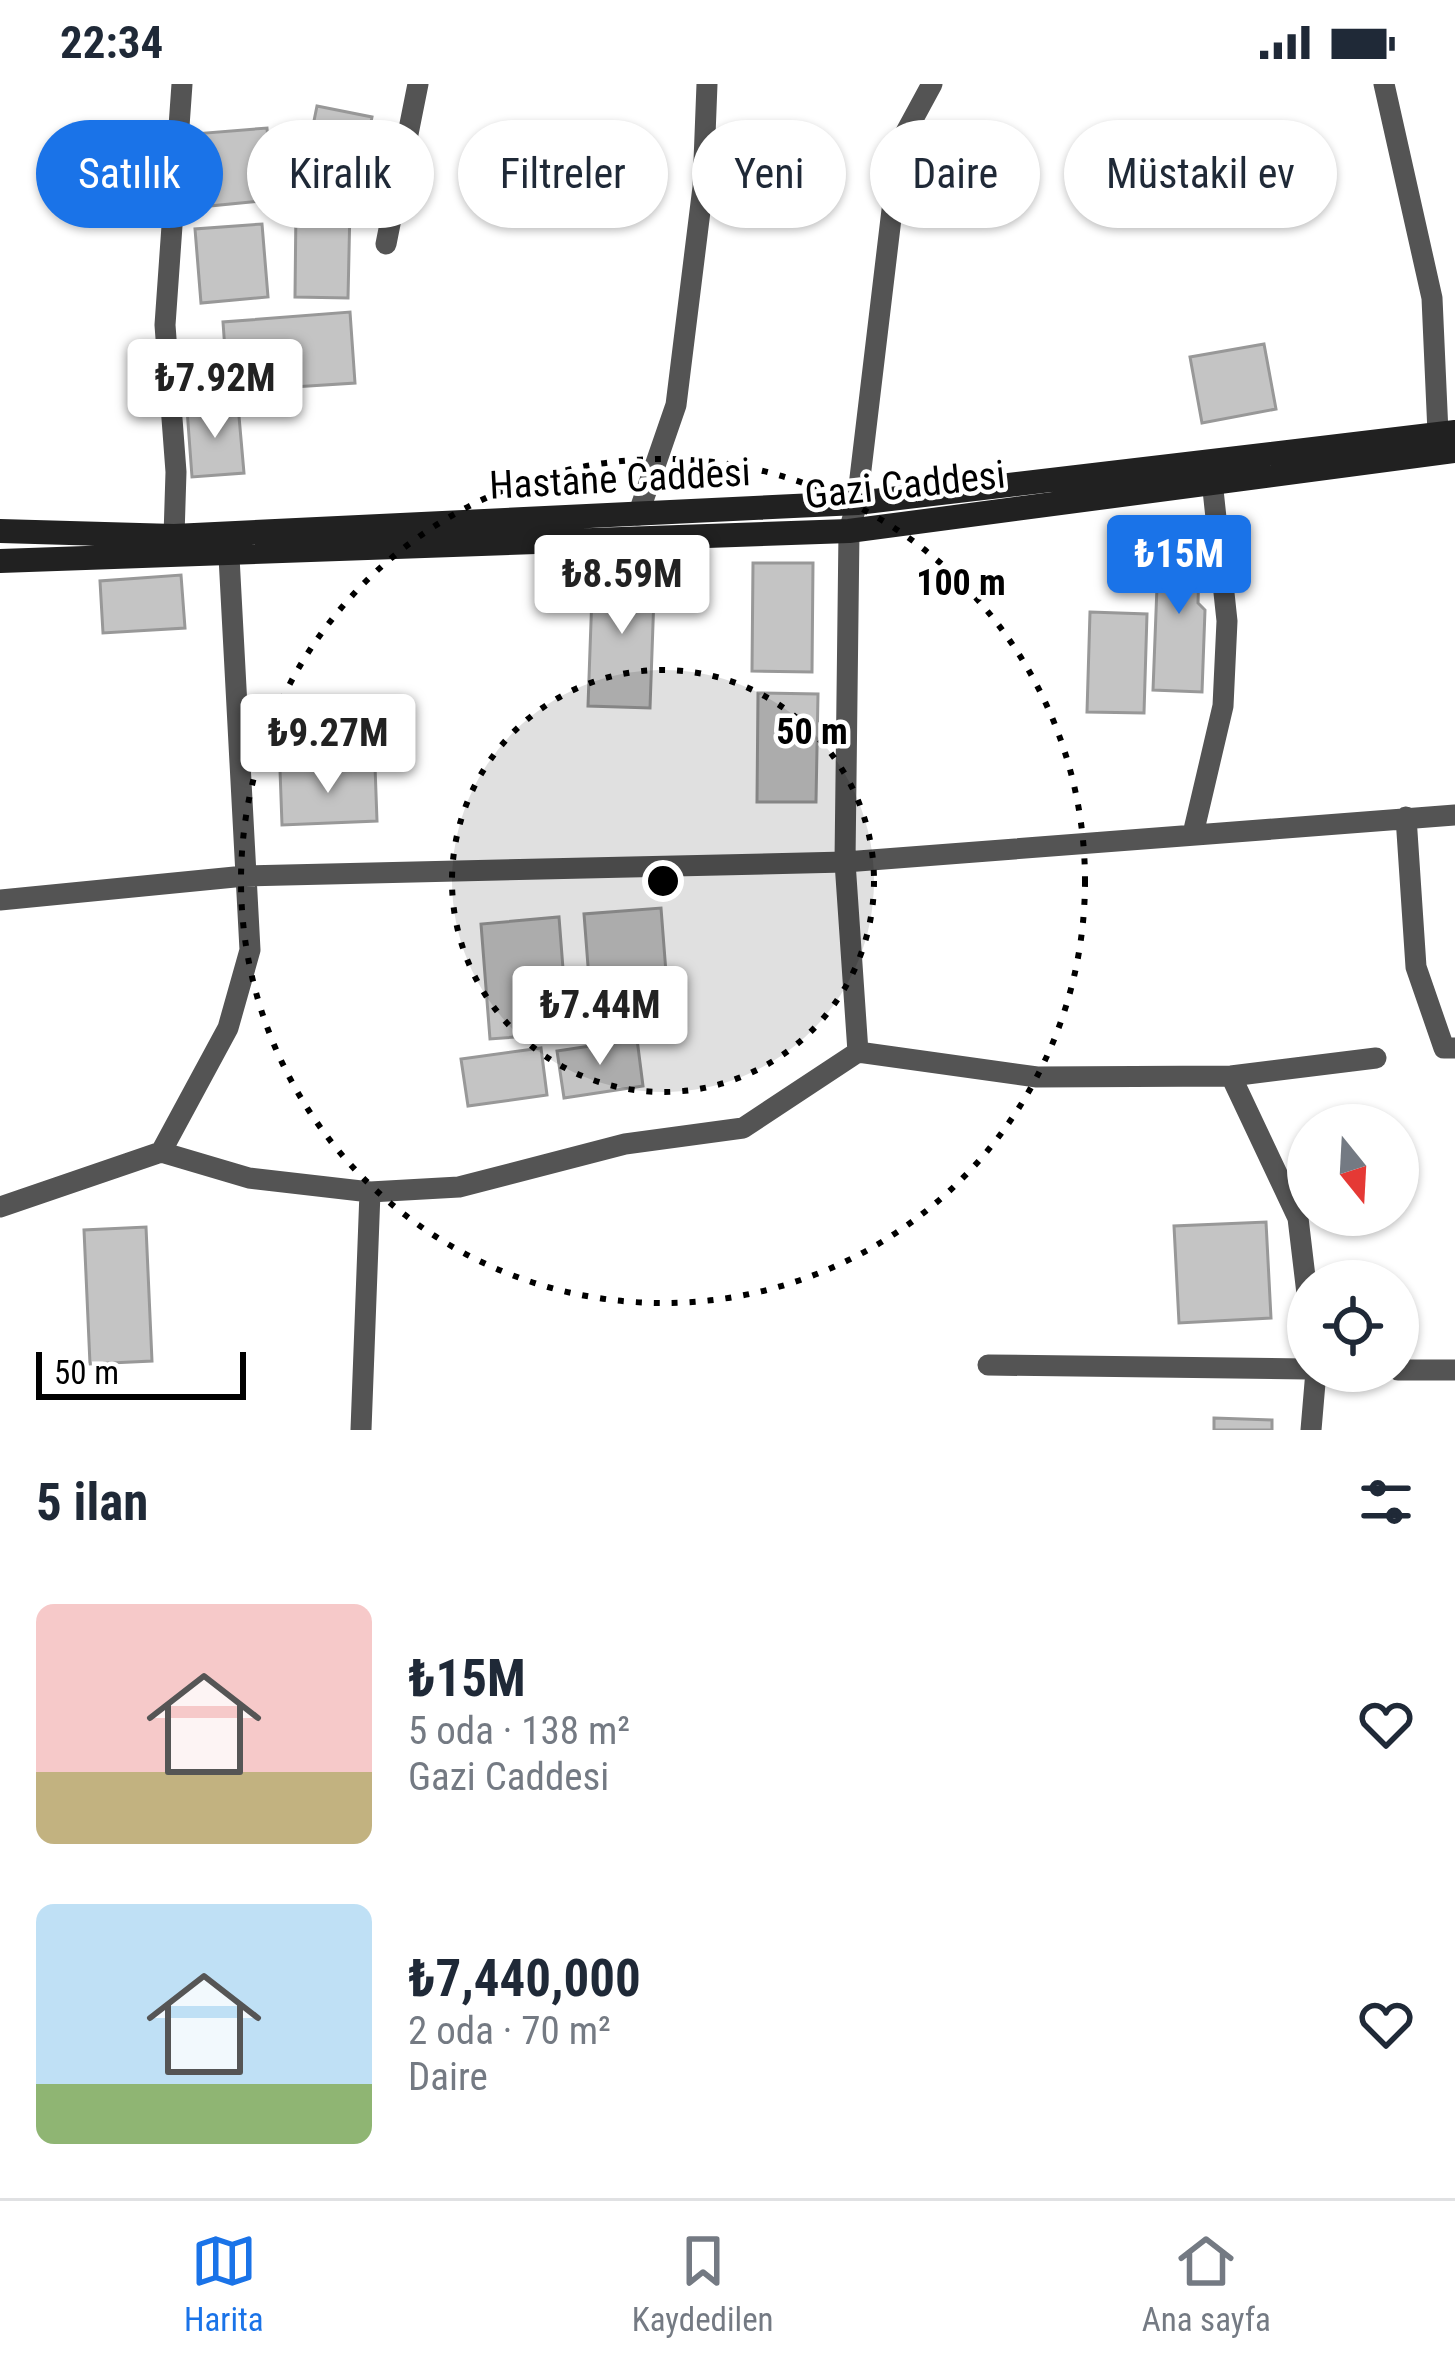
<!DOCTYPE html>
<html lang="tr">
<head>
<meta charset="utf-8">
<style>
	:root { --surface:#fff; --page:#f6f6f7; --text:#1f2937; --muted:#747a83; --line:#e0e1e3; --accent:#1a73e8 }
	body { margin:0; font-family:"Roboto Condensed",sans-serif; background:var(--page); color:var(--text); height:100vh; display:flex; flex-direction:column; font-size:45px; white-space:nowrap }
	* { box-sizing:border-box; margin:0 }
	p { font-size:39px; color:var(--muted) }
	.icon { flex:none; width:66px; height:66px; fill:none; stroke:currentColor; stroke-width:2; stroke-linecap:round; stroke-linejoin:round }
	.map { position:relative; height:1346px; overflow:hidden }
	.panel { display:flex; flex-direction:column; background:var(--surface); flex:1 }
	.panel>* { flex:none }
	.banner { position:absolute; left:36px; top:36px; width:1383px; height:108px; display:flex; gap:24px }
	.needle { width:78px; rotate:162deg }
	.fabs { position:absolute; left:1287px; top:1020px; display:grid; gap:24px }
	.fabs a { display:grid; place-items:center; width:132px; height:132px; border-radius:50%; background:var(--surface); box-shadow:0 3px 9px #0004; font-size:60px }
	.scale { position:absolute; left:36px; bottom:30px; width:210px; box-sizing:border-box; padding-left:12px; border:6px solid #000; border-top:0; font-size:33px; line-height:42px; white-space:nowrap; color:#000; -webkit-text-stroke:9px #fff; paint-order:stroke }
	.price { position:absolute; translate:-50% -102px; padding:0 27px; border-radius:12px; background:#fff; color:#222; font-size:39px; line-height:78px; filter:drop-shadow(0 3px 6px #0008) }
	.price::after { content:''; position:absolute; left:50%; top:72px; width:36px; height:27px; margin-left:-18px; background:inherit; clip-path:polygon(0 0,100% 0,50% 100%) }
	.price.on { background:var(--accent); color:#fff }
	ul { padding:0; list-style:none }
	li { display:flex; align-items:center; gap:36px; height:300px; padding:0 36px }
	li span { display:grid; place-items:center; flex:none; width:336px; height:240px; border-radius:18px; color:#555 }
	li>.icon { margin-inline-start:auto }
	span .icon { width:144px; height:144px; fill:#fffc; stroke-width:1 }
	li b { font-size:51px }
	h2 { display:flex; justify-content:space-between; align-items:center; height:144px; padding:0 36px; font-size:51px }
	.tag { padding:0 42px; border-radius:54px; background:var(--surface); box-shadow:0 3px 9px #0004; font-size:42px; line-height:108px }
	.tag.on { background:var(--accent); color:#fff }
	.status { display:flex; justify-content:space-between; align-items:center; height:84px; padding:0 60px; background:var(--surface); direction:ltr }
	.status svg { height:33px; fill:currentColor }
	.menu { display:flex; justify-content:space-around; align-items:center; height:168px; border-top:3px solid var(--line); background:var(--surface); font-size:33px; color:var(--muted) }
	.menu a { display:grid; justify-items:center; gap:6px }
	.menu .on { color:var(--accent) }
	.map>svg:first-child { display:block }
	.building { fill:#c4c4c4; stroke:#989898; stroke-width:3 }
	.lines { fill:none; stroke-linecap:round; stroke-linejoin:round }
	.street { stroke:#545454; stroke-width:21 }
	.secondary { stroke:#212121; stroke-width:24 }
	.ring { fill:none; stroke:#000; stroke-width:6; stroke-dasharray:6 12 }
	.labels { text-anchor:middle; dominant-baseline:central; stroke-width:9; stroke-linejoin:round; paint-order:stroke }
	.street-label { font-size:39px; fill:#000; stroke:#fff }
	.centre { fill:#000; stroke:#fff; stroke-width:6 }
	.ring-label { font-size:36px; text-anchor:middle; font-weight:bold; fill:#000; stroke:#fff; stroke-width:9; stroke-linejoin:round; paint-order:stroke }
</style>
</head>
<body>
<div class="status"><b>22:34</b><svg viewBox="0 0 49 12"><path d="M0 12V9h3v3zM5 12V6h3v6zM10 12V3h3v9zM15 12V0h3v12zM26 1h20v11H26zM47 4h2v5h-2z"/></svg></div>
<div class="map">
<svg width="1455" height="1346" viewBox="0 0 1455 1346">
	<rect width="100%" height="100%" fill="#fff"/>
	<path class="building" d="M317 22 372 33 357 107 302 96Z
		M267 44 273 116 199 123 193 50Z
		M296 122 350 123 348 214 295 213Z
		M262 140 268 213 201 219 195 145Z
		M350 228 355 299 278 304 276 291 227 295 223 238Z
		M1264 260 1276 325 1202 339 1190 273Z
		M238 321 244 389 192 393 187 325Z
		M1159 451 1200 453 1198 519 1205 526 1202 608 1153 606Z
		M753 479H813L812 588 752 587Z
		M593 482 655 484 650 624 588 622Z
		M181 491 185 544 103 549 100 497Z
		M1090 528 1147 530 1144 629 1087 628Z
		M758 609 818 610 816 718H757Z
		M375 682 377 737 282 741 280 686Z
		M661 824 670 940 593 947 584 830Z
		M559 833 568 949 490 955 481 840Z
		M637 955 643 1002 564 1014 557 967Z
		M541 964 547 1011 468 1022 461 975Z
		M1266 1138 1271 1234 1179 1239 1174 1142Z
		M146 1143 152 1277 90 1280 84 1146Z
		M1214 1334 1272 1336V1346H1214Z"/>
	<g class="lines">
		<path class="street" d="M1384 0 1432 214 1438 349
			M386 160 418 0
			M638 431 676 321 703 103 707 0
			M174 452 176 388 165 241 182 0
			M1406 733 1416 883 1444 964H1455
			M1193 750 1223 622 1227 537 1211 387
			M0 816 245 792 845 778 1455 731
			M858 968 1037 993 1231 992 1376 974
			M1231 992 1298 1134 1308 1218
			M161 1068 228 944 250 866 228 454
			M0 1123 161 1068 249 1094 370 1108 459 1103 625 1060 743 1044 858 968 845 778 849 447 857 419 900 59 932 0
			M988 1281 1308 1285
			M1398 1286H1455
			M361 1346 370 1108
			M1311 1346 1316 1287"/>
		<path class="secondary" d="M0 447 174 452 857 419 1455 348
			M0 477 849 447 1455 367"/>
	</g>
	<circle cx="663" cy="797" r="211" fill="#000" fill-opacity=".12"/>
	<g class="ring">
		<circle cx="663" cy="797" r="211"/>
		<circle cx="663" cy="797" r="422"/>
	</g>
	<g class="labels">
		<g class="street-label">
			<text transform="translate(620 395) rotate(-3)">Hastane Caddesi</text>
			<text transform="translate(905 401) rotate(-6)">Gazi Caddesi</text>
		</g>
	</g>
	<circle cx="663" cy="797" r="18" class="centre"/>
	<g class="ring-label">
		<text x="961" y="511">100 m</text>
		<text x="812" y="660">50 m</text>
	</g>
</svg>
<div class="fabs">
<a><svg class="needle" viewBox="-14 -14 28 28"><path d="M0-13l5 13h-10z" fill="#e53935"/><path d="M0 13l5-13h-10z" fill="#747a83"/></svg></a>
<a><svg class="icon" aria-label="locate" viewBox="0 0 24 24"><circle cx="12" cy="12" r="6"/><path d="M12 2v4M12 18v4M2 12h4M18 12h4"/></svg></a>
</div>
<div class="scale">50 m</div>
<b class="price" style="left:215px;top:357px">₺7.92M</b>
<b class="price on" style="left:1179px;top:533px">₺15M</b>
<b class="price" style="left:622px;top:553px">₺8.59M</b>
<b class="price" style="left:328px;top:712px">₺9.27M</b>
<b class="price" style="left:600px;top:984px">₺7.44M</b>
<div class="banner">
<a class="tag on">Satılık</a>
<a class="tag">Kiralık</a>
<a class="tag">Filtreler</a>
<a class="tag">Yeni</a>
<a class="tag">Daire</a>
<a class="tag">Müstakil ev</a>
</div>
</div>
<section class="panel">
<h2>5 ilan<svg class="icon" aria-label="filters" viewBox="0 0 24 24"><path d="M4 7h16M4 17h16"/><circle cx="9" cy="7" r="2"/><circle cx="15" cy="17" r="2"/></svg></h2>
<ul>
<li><span style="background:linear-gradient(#f6c9c9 70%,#c2b280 0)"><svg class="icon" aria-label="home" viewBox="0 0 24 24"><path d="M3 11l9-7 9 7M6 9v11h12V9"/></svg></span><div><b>₺15M</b><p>5 oda · 138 m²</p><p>Gazi Caddesi</p></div><svg class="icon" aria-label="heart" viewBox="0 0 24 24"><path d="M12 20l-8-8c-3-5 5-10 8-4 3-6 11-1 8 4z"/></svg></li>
<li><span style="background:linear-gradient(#bfe0f5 75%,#8fb573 0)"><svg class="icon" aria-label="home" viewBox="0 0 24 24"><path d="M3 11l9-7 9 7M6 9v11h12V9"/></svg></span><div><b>₺7,440,000</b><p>2 oda · 70 m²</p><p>Daire</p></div><svg class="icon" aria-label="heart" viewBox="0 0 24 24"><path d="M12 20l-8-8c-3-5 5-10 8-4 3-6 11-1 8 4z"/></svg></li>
</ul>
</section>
<nav class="menu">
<a class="on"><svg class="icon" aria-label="map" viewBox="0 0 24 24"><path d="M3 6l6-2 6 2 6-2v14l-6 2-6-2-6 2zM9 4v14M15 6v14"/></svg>Harita</a>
<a><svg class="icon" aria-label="saved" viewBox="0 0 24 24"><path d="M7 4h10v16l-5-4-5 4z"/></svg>Kaydedilen</a>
<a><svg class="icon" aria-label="home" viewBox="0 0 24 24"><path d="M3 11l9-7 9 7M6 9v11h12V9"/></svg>Ana sayfa</a>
</nav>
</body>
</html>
